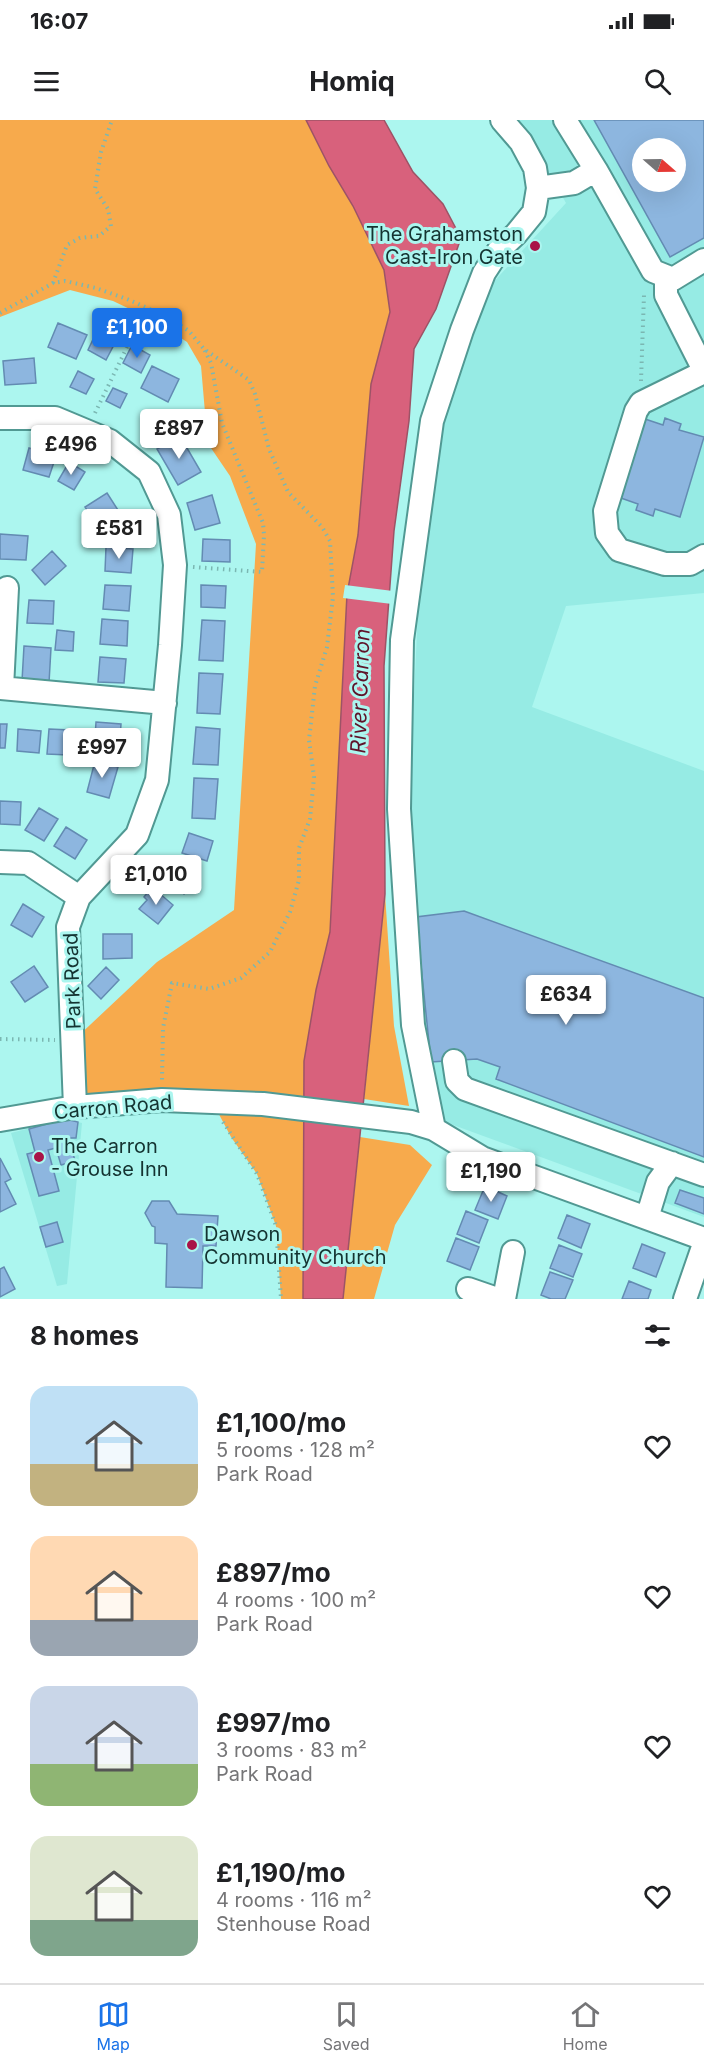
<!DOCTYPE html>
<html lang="en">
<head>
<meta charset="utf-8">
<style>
	:root { --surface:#fff; --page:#f2f2f2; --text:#202124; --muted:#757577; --line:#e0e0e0; --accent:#1a73e8 }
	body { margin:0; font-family:Inter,sans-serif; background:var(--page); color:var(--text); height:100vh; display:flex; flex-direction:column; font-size:22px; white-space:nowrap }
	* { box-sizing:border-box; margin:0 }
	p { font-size:20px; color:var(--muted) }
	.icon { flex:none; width:33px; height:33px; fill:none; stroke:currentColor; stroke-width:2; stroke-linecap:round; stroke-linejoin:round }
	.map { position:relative; height:1179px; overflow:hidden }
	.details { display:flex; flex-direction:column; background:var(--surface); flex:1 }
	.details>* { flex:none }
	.needle { width:39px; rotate:110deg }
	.controls { position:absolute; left:632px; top:18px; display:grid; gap:12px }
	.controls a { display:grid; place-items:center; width:54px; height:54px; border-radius:50%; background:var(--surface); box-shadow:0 6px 24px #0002; font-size:30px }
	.price { position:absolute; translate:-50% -51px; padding:0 14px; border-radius:6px; background:#fff; color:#222; font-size:20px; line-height:39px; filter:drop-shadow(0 2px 3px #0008) }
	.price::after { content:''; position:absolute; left:50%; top:36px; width:18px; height:14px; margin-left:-9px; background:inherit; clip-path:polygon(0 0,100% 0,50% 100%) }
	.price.on { background:var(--accent); color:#fff }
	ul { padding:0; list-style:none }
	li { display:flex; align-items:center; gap:18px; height:150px; padding:0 30px }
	li span { display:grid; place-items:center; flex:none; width:168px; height:120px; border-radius:18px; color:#555 }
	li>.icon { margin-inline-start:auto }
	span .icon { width:72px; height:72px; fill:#fffc; stroke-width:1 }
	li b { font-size:26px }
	h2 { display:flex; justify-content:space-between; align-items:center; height:72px; padding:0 30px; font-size:26px }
	.status { display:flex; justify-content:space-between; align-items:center; height:42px; padding:0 30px; background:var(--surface); direction:ltr }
	.status svg { height:16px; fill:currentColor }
	header { display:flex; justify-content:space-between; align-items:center; height:78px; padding:0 30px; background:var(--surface); font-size:27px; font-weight:700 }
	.dock { display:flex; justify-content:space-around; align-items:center; height:84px; border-top:2px solid var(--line); background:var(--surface); font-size:16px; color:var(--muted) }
	.dock a { display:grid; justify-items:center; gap:3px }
	.dock .on { color:var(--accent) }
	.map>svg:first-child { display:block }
	.built { fill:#96ebe4; fill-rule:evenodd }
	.green { fill:#f7aa4c }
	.water { fill:#d8617c; stroke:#9d5366; stroke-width:1.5 }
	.pier { fill:#acf6ef }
	.building { fill:#8db6df; stroke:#638bb2; stroke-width:1.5; fill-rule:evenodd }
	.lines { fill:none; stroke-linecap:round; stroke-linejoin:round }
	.minor-casing { stroke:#519993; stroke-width:26 }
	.path { stroke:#7bb7b2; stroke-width:4; stroke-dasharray:1.5 4.5; stroke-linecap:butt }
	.minor { stroke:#fff; stroke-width:22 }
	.poi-dot { fill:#a91448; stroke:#acf6ef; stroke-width:2 }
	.labels { text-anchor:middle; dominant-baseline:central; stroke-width:6; stroke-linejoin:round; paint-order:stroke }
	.poi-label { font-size:20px; fill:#143331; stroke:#acf6ef; text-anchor:start }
	.street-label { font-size:20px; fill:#143331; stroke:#acf6ef }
	.water-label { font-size:21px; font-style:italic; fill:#5f1329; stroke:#acf6ef }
</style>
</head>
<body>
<div class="status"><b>16:07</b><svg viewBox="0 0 49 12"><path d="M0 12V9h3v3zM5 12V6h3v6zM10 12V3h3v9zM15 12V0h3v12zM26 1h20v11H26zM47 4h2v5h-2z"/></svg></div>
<header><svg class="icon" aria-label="menu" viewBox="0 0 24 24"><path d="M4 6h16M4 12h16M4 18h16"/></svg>Homiq<svg class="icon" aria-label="search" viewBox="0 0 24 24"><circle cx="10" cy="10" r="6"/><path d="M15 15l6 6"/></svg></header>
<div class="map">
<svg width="704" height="1179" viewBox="0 0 704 1179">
	<rect width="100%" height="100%" fill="#acf6ef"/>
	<path class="built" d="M519 0H704V473L566 486 532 587 704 651V1097L445 1002 423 928 410 665 419 467 442 303 458 252 489 167 566 83ZM642 28H675V62H642Z
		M65 999 82 1003 67 1164 57 1166 11 1013Z"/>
	<path class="green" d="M0 0H306L329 46 353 86 384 150 390 192 371 264 358 415 347 474 330 812 316 870 304 941 303 1179H281L276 1106 257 1054 231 1017 213 983 75 987 74 920 157 842 234 790 256 424 230 356 211 328 206 304 201 246 187 222 155 201 113 181 70 170 0 197Z
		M385 774 394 906 409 986 364 979Z
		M360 1017 410 1025 432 1045 395 1105 374 1179H343Z"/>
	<path class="water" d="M306 0H384L413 52 443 84 461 118 436 189 414 229 409 301 394 411 384 546 385 774 343 1179H303L304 941 316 870 330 812 347 474 358 415 371 264 390 192 384 150 353 86 329 46Z"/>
	<path class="pier" d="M345 465 393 471 392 484 343 478Z"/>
	<path class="building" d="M594 0H704V118L670 137ZM642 28H675V62H642Z
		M58 203 87 215 76 239 48 227Z
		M98 209 117 219 106 240 88 230Z
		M132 225 150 235 141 253 123 243Z
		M34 238 36 263 5 265 3 241Z
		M152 246 179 259 168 282 141 268Z
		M78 251 94 259 86 274 70 267Z
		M113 268 127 274 120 288 106 281Z
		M160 292 171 306 155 318 145 304Z
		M642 298 663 305 665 298 681 304 679 310 704 317 680 397 655 389 653 396 636 390 638 384 618 377Z
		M180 316 201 352 178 365 157 329Z
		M29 328 56 336 49 357 23 350Z
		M69 342 85 352 74 370 58 361Z
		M107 373 125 401 103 415 85 387Z
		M212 375 220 403 195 410 187 383Z
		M0 414 28 416 26 440 0 439Z
		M203 419 230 420V442L202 441Z
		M106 427 133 429 131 453 105 451Z
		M52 431 66 446 45 465 32 450Z
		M105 465 131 466 129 491 103 489Z
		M201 465 226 466 225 488 201 487Z
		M29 480 54 481 53 504 27 503Z
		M102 499 128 501 127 526 100 524Z
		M202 500 225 501 223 541 199 540Z
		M57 510 74 512 73 531 55 530Z
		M24 526 51 528 49 563 22 561Z
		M100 537 126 539 124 563 98 562Z
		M199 553 223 554 220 594 197 593Z
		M96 602 121 604 119 634 94 632Z
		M0 604H7L5 628H0Z
		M196 607 220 609 218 645 193 644Z
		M18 609 41 611 39 633 17 631Z
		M49 609 70 610 68 635 47 634Z
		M95 641 118 647 109 678 87 672Z
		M194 658 218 659 215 699 192 698Z
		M0 681 21 682 20 705 0 704Z
		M39 688 58 699 44 721 25 710Z
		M66 707 87 720 75 739 54 726Z
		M189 713 213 721 207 741 182 733Z
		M183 739 200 755 184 774 163 755 171 745 174 748Z
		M152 767 173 785 158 804 139 789 147 780 144 777Z
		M23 784 44 797 32 817 11 805Z
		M464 791 704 878V1037L496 959 500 947 477 939 431 942 416 797Z
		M103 814H132V838L103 839Z
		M34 846 48 867 25 882 11 862Z
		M106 847 119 860 101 879 88 866Z
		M65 999 78 1002 76 1018H69L75 1041 61 1045 56 1028 48 1030 59 1071 39 1076 27 1034 35 1032 29 1009Z
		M0 1038 11 1059 5 1062 16 1084 0 1092Z
		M485 1066 507 1076 498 1099 475 1090Z
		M680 1070 704 1078V1094L675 1083Z
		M152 1081H169L177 1094 218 1096 216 1126H203L202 1168 166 1167 167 1124 155 1123V1107L152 1106 145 1093Z
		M466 1091 488 1100 479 1123 457 1114Z
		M567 1095 590 1104 581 1128 558 1118Z
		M57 1102 63 1122 46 1127 40 1107Z
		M456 1118 479 1127 470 1150 447 1141Z
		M642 1124 665 1133 656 1157 633 1148Z
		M559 1125 582 1134 573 1157 550 1148Z
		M4 1147 15 1169 0 1177V1149Z
		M550 1152 573 1160 565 1179H551L541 1175Z
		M629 1161 651 1170 648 1179H622Z"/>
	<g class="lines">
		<g class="minor-casing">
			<path id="minor" d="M565 0 596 50
				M538 68 574 63 596 50 653 151 673 159 704 140
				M666 157V175L704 250
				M704 252 641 283 636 291 605 391 607 413 619 430 665 444H690L704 436
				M0 298H55L110 321 149 352 169 395 175 445 170 525 157 660 137 715 79 777 68 807 75 987
				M0 568 165 583
				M2 568 7 468
				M0 742 28 743 79 777
				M454 941 457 961 465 969 704 1055
				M0 1000 75 987 162 980 263 984 411 1002 434 1009 482 1038 704 1119
				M434 1009 413 905 399 689 402 520 432 301 462 210 484 153 499 130 516 114 534 92 538 68 535 48 521 22 502 0
				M647 1098 658 1062 672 1043
				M468 1169 497 1179
				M504 1179 513 1132
				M685 1179 704 1124"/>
		</g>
		<path class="path" d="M53 163 67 125 80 118 99 116 111 106 108 89 95 69 101 32 112 0
			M0 193 53 163 65 161 96 168 127 179 168 197 189 211 204 229 249 260 255 274 269 329 288 372 322 407 330 421 333 477 327 527 315 566 309 620 314 657 310 699 299 728V760L290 792 270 832 241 858 209 869 172 863 163 908 162 961
			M641 261 644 175
			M95 293 146 188
			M193 447 262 452 264 415 263 403 222 303 211 243 204 229
			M0 919 55 920
			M223 1002 257 1054 276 1106 281 1179"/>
		<use href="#minor" class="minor"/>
	</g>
	<g class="poi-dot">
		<circle cx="535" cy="126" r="6"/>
		<circle cx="39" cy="1037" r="6"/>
		<circle cx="192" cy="1125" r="6"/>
	</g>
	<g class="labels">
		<g class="poi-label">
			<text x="523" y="114" text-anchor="end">The Grahamston<tspan x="523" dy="23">Cast-Iron Gate</tspan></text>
			<text x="51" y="1026">The Carron<tspan x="51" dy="23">- Grouse Inn</tspan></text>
			<text x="204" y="1114">Dawson<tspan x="204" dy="23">Community Church</tspan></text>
		</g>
		<g class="street-label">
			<text transform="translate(72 861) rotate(-92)">Park Road</text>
			<text transform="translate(113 987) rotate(-5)">Carron Road</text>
		</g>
		<g class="water-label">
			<text transform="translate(360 571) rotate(-88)">River Carron</text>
		</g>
	</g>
</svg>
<div class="controls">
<a><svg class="needle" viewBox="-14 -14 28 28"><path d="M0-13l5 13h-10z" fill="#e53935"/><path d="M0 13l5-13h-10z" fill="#757577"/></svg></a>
</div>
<b class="price on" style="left:137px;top:239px">£1,100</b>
<b class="price" style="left:179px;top:340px">£897</b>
<b class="price" style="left:71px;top:356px">£496</b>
<b class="price" style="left:119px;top:440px">£581</b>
<b class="price" style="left:102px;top:659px">£997</b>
<b class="price" style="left:156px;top:786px">£1,010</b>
<b class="price" style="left:566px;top:906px">£634</b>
<b class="price" style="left:491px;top:1083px">£1,190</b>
</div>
<section class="details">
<h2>8 homes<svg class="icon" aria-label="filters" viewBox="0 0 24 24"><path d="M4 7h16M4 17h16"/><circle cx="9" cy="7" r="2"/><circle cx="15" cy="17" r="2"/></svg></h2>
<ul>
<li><span style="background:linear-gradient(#bfe0f5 65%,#c2b280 0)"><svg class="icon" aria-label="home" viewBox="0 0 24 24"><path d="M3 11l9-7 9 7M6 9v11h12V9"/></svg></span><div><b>£1,100/mo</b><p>5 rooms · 128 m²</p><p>Park Road</p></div><svg class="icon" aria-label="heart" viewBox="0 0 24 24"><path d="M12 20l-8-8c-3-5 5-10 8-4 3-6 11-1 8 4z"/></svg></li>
<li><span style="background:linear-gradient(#ffd9b3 70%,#9aa5b1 0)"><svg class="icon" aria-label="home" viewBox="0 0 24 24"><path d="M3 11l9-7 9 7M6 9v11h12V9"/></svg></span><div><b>£897/mo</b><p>4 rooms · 100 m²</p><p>Park Road</p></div><svg class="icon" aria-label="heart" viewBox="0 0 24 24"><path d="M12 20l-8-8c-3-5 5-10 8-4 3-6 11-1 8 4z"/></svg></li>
<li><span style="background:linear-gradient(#c9d6e8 65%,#8fb573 0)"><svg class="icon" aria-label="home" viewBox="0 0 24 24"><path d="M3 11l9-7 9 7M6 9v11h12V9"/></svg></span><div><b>£997/mo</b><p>3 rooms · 83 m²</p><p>Park Road</p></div><svg class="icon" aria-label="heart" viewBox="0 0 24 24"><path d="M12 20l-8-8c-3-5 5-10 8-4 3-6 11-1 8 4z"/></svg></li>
<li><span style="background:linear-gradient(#dfe7d0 70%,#7fa58c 0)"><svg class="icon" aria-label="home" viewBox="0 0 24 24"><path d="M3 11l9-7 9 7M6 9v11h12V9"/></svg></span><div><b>£1,190/mo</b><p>4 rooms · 116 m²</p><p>Stenhouse Road</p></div><svg class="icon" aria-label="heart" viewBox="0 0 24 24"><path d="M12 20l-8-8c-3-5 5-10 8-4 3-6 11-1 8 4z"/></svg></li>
</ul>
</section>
<nav class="dock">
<a class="on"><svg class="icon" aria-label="map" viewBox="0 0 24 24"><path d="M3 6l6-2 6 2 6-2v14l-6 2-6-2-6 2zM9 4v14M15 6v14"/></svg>Map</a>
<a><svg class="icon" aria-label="saved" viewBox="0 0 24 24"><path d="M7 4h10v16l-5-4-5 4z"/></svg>Saved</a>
<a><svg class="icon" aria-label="home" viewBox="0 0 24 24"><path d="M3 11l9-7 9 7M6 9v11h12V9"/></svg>Home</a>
</nav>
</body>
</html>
